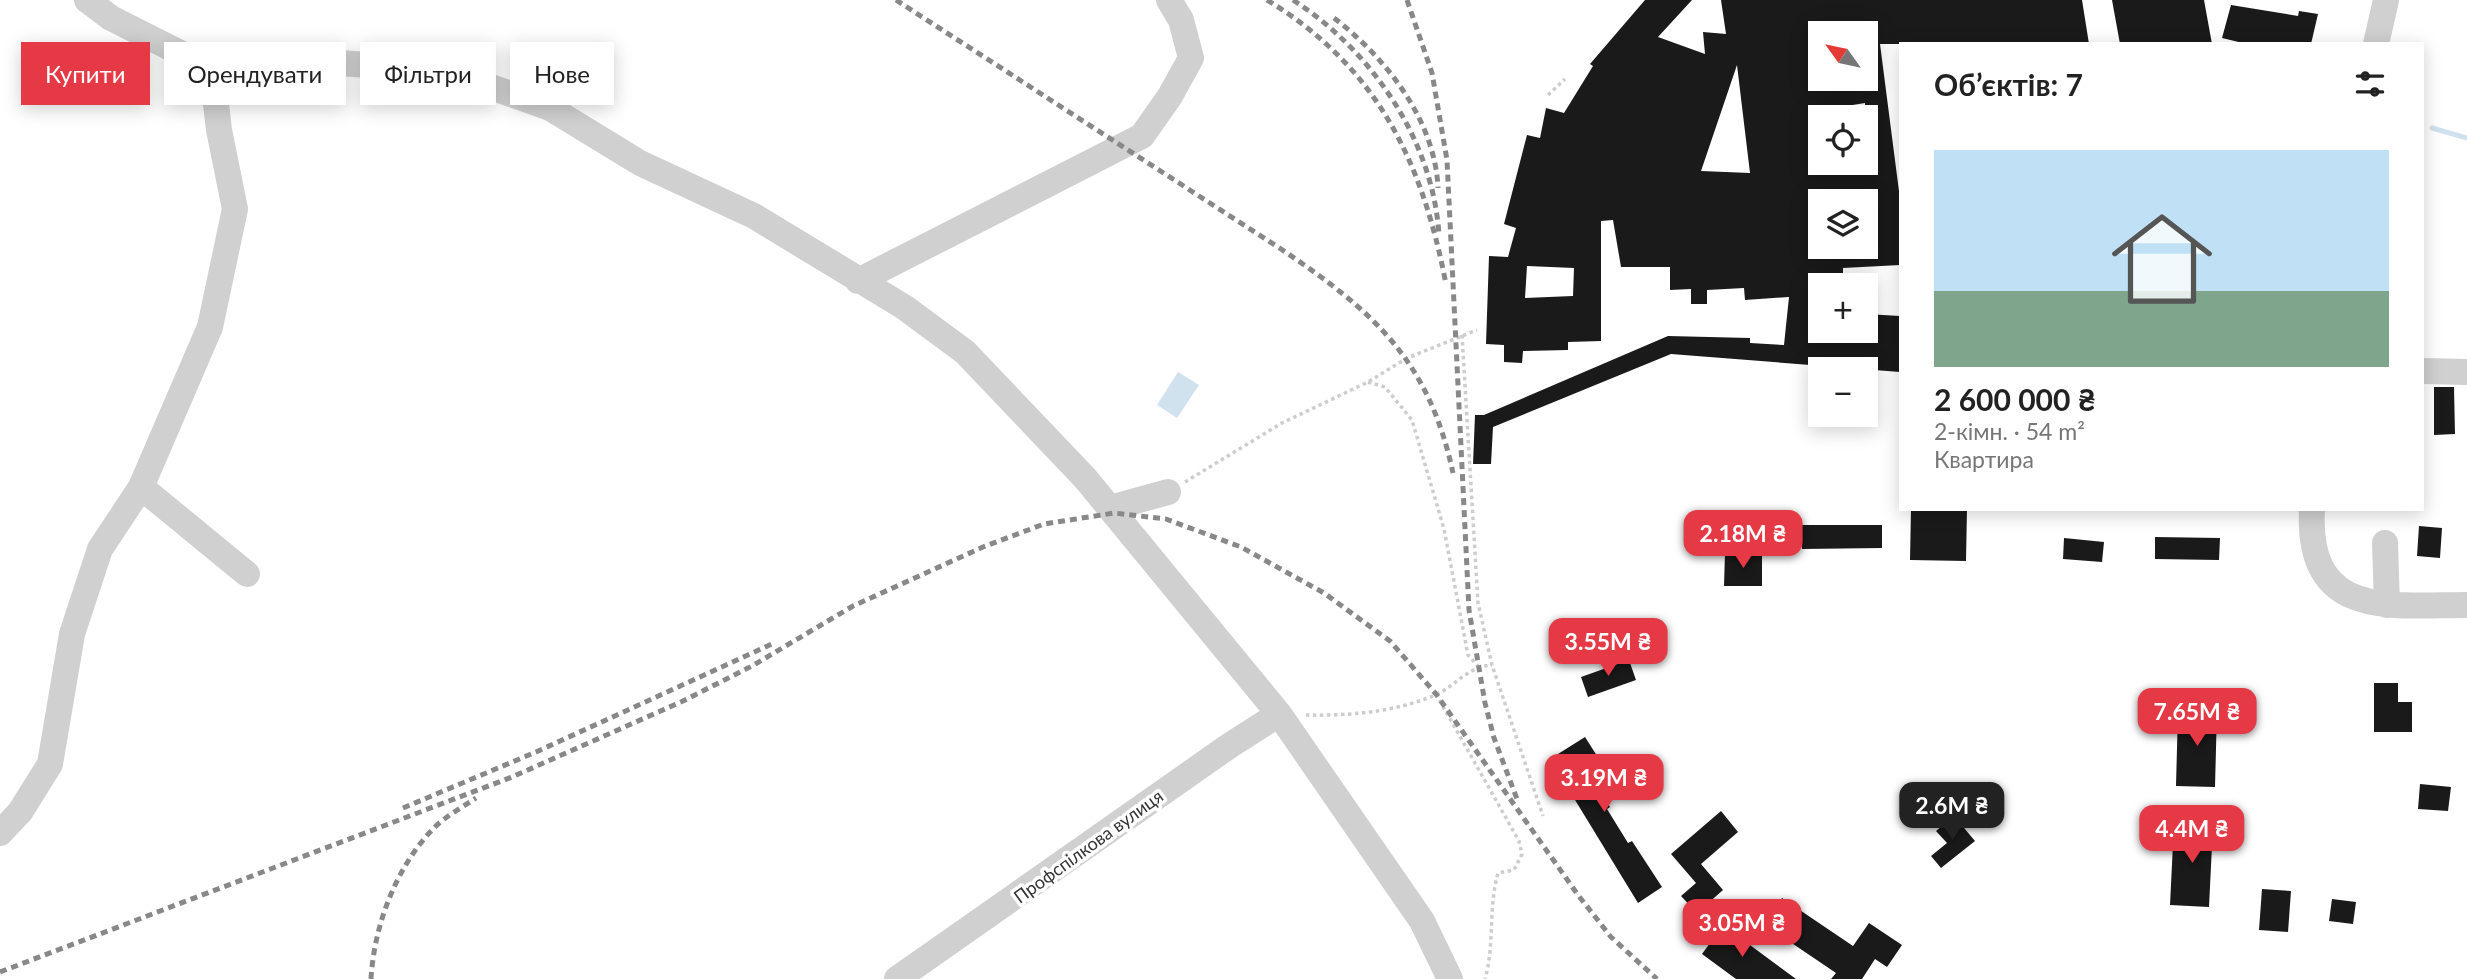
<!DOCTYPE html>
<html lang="uk">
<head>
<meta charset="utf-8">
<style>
	:root { --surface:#fff; --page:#f2f2f2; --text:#222; --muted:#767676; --accent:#e63946 }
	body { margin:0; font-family:Lato,sans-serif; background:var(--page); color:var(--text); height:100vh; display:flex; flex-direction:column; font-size:26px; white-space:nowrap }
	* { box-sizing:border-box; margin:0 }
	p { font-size:23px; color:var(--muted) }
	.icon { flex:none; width:38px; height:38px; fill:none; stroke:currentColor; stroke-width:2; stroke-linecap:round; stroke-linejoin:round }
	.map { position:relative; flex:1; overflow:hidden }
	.drawer { position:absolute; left:1899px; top:42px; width:525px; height:469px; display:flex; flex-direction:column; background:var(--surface); border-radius:0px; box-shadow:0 4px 18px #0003 }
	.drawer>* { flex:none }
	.hud { position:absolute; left:21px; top:42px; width:665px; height:63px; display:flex; gap:14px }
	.needle { width:46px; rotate:303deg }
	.buttons { position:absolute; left:1808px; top:21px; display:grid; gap:14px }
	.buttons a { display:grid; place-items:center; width:70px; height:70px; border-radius:0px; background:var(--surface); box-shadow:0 4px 18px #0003; font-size:35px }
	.price { position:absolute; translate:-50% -60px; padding:0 16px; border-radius:14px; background:var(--accent); color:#fff; font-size:23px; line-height:46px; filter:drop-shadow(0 2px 4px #0008) }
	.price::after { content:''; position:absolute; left:50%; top:42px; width:21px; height:16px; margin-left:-10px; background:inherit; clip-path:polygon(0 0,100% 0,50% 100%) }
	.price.current { background:#222; color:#fff }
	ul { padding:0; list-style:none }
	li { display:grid; align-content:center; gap:14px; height:371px; padding:0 35px }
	li span { display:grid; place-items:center; height:217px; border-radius:0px; color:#555 }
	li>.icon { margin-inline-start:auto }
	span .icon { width:126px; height:126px; fill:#fffc; stroke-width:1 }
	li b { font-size:30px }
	h2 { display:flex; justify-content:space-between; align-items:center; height:84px; padding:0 35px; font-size:30px }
	.pill { padding:0 24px; border-radius:0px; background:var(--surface); box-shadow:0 4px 18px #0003; font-size:24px; line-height:63px }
	.pill.current { background:var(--accent); color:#fff }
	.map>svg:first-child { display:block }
	.water { fill:#cfe2ee }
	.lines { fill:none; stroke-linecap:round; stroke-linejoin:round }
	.stream { stroke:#cfe2ee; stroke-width:5 }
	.building { fill:#1a1a1a; fill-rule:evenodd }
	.path { stroke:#cdcdcd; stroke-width:3.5; stroke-dasharray:3.5 3.5; stroke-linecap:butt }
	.minor { stroke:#d0d0d0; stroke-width:26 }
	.rail { stroke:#888; stroke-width:5; stroke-dasharray:7 5; stroke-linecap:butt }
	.labels { text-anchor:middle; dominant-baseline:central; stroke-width:7; stroke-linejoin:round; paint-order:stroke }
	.street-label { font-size:18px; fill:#333; stroke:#fff }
</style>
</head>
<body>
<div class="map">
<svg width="2467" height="979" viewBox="0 0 2467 979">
	<rect width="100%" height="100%" fill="#fff"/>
	<path class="water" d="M1178 372 1199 385 1177 418 1157 405Z"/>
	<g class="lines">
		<path class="stream" d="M2432 128 2467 138"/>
	</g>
	<path class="building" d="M1645 0H1692L1658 37 1705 54 1703 32 1726 34 1721 0H2082L2089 44H1880L1900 199V265L1843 268V277H1820V331H1866V314L1900 316V372L1671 354 1493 427 1491 464H1473L1475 415H1484L1668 336 1750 338V343L1784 345 1789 297 1745 300 1744 288 1707 290V304H1691V289L1670 290V267H1621L1613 220 1601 221V341L1568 342V350L1523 351 1522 363 1504 362V345L1486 344 1489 256 1508 257 1516 228 1504 224 1527 135 1540 138 1546 108 1564 113 1593 66 1590 64ZM1820 33H1866V79H1820ZM1737 65 1750 173 1701 171ZM1865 103 1866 163H1820V117H1835L1834 108ZM1820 201H1866L1871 251 1842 252V248L1820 249ZM1527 266 1574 268 1573 296 1525 298Z
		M2112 0H2204L2212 44H2120Z
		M2231 5 2298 16 2299 11 2318 14 2311 44H2247L2222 38Z
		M2434 387H2454L2455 434 2434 435Z
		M1911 509H1967L1966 561 1910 560Z
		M1802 525H1882V548L1802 549Z
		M2419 526 2442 528 2440 558 2417 556Z
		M2155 537 2220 538 2219 560 2155 559Z
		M2064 538 2104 542 2102 562 2063 559Z
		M1725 553H1762V586H1724Z
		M1629 660 1636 680 1588 697 1581 677Z
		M2374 683H2398V702H2412V732H2374Z
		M2178 710H2217L2215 787 2176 786Z
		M1585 737 1620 792 1607 802 1610 807 1607 809 1628 843 1632 841 1662 887 1638 903 1550 759Z
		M2420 784 2451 787 2448 811 2418 809Z
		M1721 811 1738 832 1701 864 1723 890 1697 913 1681 896 1696 883 1671 854Z
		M1954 816 1975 841 1941 868 1931 856 1947 843 1936 831Z
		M2174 823 2213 825 2209 907 2170 905Z
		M2262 889 2291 891 2288 932 2259 930Z
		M1782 898 1853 946 1869 923 1902 945 1887 967 1875 959 1862 979H1831L1836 973 1765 925Z
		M2332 899 2356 902 2353 924 2329 921Z
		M1721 928H1727L1796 979H1736L1702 954Z"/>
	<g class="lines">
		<path class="path" d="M1548 95 1565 79
			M1462 335 1478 603 1492 665 1543 816
			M1368 382 1385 387 1412 420 1444 529 1468 655 1478 666
			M1185 482 1282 423 1368 382 1407 358 1477 330
			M1436 694 1519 841 1522 854 1514 870 1498 873C1488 908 1495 944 1485 979
			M1306 715C1348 716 1396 712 1435 695 1456 686 1468 666 1492 665"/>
		<path class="minor" d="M87 0 111 18 212 69 252 57 397 67 477 82 550 108 640 163 754 216 904 307 965 352 1085 478 1279 714 1422 921 1450 979
			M2376 44 2386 0
			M212 69 219 130 235 209 210 327 141 487 247 574
			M858 281 1142 136 1170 96 1191 58 1181 20 1169 0
			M2422 371 2467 372
			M1110 508 1168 492
			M2312 509C2306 619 2388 605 2467 605
			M2385 543 2387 605
			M0 833 20 812 50 764 72 634 100 549 141 487
			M897 979 1229 746 1279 714"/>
		<path class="rail" d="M896 0 1281 249C1373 311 1429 360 1453 473
			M1267 0C1377 67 1422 160 1446 284
			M1293 0C1372 51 1433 140 1439 235
			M1407 0 1432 73 1447 160 1469 610 1485 703 1494 738 1517 799
			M1334 18C1386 58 1435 120 1438 188
			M403 808 536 752 774 643
			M0 972 512 777 683 701 752 666 853 606 983 547 1044 524 1114 513 1166 519 1241 547 1324 593 1390 641 1436 694 1578 895 1611 937 1657 979
			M371 979C374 927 395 869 432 830 444 817 461 808 476 798"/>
	</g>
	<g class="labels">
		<g class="street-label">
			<text transform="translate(1088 846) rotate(-36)">Профспілкова вулиця</text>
		</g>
	</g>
</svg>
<div class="buttons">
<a><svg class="needle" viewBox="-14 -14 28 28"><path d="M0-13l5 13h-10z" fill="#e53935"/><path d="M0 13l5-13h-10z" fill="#767676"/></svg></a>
<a><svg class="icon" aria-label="locate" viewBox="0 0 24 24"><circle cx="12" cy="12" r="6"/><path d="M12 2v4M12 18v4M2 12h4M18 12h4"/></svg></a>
<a><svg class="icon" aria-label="layers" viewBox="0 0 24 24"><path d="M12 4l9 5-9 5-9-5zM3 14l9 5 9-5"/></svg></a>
<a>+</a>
<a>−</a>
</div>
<b class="price" style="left:1743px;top:570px">2.18M ₴</b>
<b class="price" style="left:1608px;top:678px">3.55M ₴</b>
<b class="price" style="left:2197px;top:748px">7.65M ₴</b>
<b class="price" style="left:1604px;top:814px">3.19M ₴</b>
<b class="price current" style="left:1952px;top:842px">2.6M ₴</b>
<b class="price" style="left:2192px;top:865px">4.4M ₴</b>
<b class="price" style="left:1742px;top:959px">3.05M ₴</b>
<div class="hud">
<a class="pill current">Купити</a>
<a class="pill">Орендувати</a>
<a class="pill">Фільтри</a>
<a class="pill">Нове</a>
</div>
<section class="drawer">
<h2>Об’єктів: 7<svg class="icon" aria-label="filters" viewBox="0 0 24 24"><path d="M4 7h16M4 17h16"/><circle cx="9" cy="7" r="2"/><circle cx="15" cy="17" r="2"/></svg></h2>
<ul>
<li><span style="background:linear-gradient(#bfe0f5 65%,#7fa58c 0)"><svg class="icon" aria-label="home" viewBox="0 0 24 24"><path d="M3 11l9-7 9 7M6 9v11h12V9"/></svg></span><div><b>2 600 000 ₴</b><p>2-кімн. · 54 m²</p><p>Квартира</p></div></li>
</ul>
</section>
</div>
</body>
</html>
